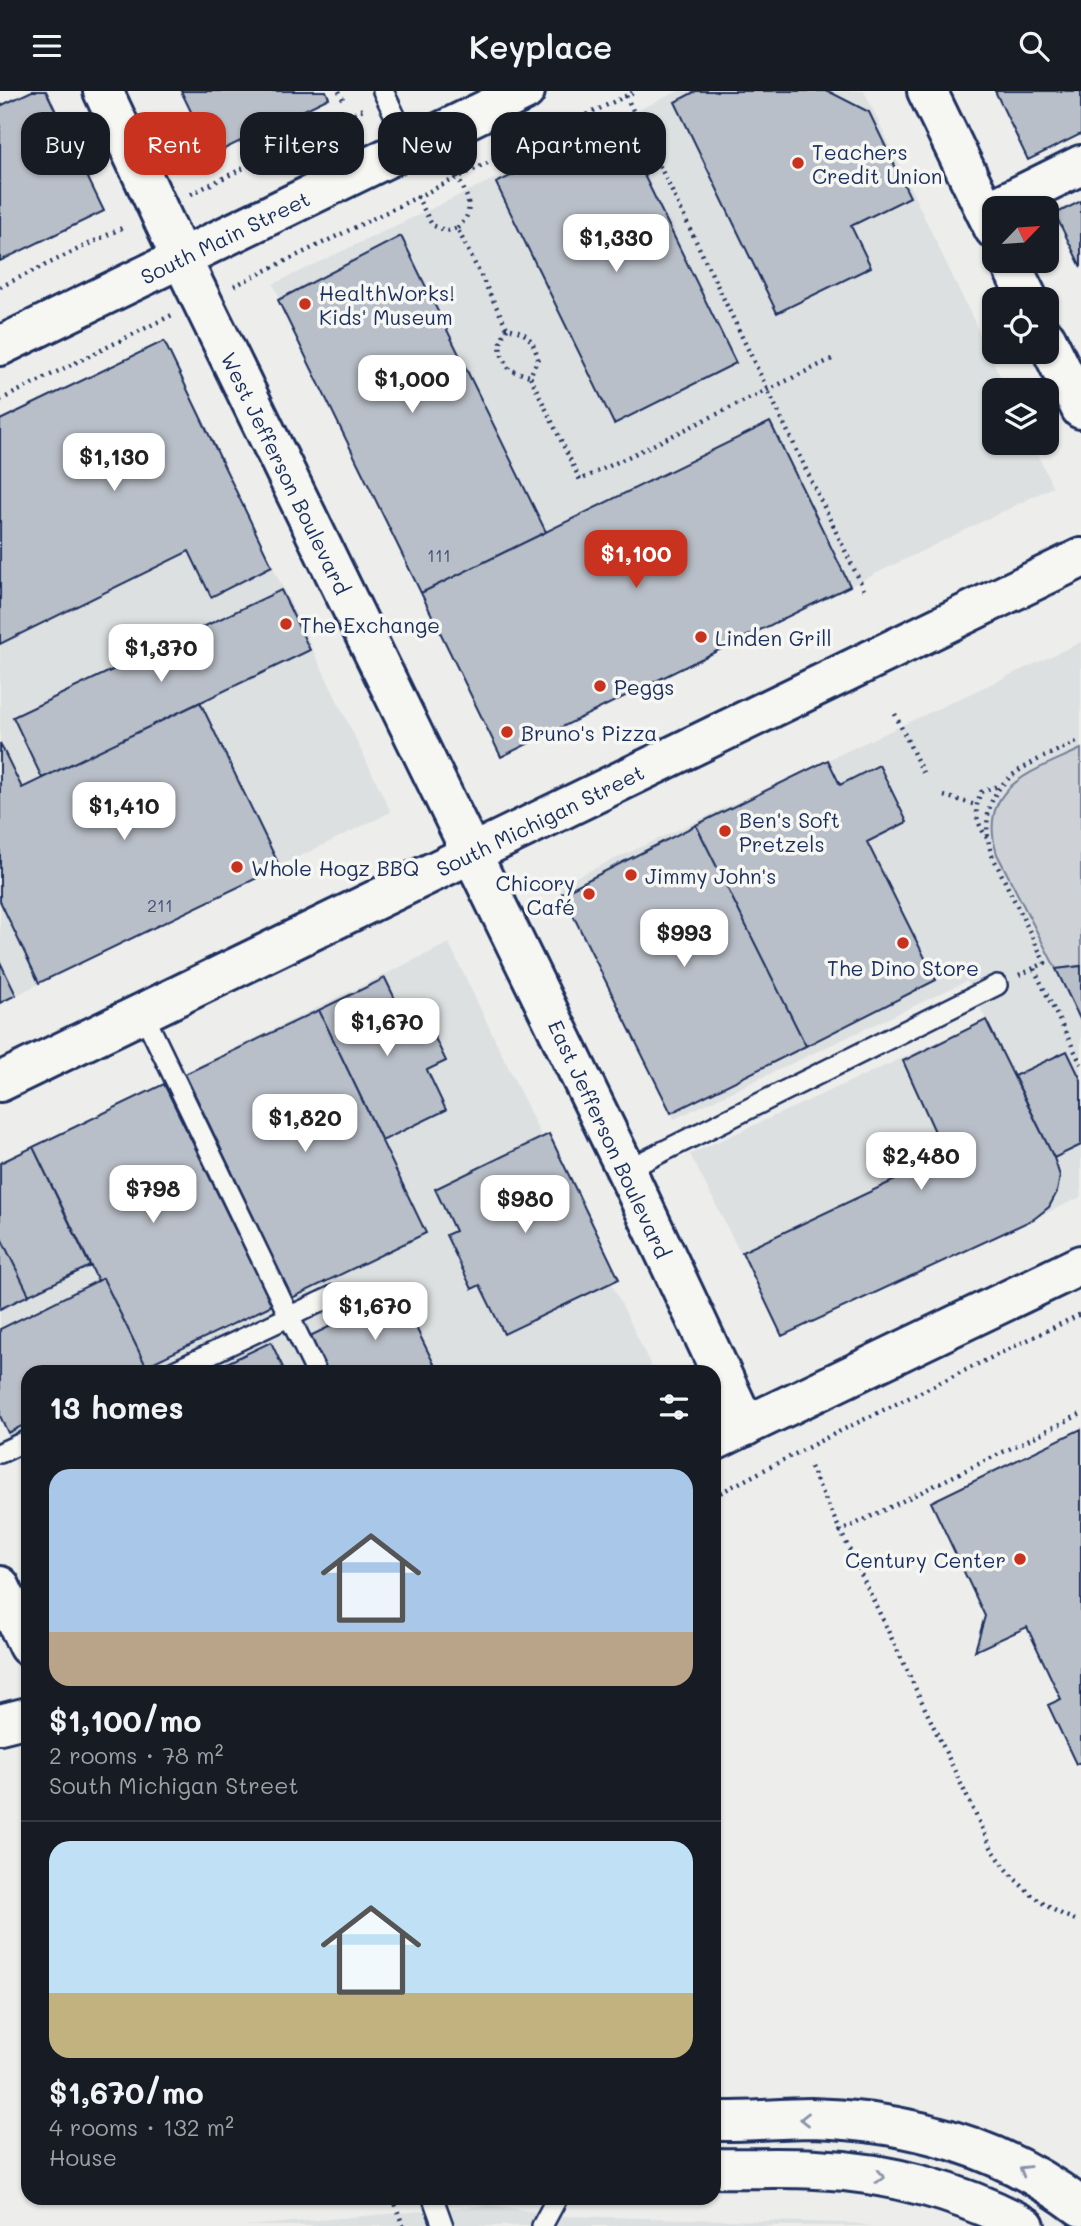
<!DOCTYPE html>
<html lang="en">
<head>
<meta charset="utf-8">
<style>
	:root { --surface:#171b24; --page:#20242c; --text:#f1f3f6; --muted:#9ea1a6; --line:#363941; --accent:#c8321e }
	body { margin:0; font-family:Mali,sans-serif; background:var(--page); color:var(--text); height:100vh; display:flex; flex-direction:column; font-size:26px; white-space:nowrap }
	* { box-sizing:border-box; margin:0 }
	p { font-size:23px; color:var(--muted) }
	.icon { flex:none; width:38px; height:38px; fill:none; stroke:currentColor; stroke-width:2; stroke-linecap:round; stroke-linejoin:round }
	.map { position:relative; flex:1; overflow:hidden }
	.details { position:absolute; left:21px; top:1274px; width:700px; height:840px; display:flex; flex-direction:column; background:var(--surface); border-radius:21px; box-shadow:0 2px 5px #0004 }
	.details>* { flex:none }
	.banner { position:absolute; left:21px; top:21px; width:700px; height:63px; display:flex; gap:14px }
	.needle { width:46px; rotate:65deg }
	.controls { position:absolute; left:982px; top:105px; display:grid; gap:14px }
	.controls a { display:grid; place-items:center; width:77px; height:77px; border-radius:14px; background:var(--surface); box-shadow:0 2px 5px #0004; font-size:35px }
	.price { position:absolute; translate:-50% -60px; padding:0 16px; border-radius:14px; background:#fff; color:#222; font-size:23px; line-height:46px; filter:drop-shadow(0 2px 4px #0008) }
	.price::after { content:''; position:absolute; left:50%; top:42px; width:21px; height:16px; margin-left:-10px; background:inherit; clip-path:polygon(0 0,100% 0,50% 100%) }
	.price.selected { background:var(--accent); color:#fff }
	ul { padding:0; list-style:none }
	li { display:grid; align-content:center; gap:14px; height:371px; padding:0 28px }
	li+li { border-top:2px solid var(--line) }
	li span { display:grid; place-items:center; height:217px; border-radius:21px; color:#555 }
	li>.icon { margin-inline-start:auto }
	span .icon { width:126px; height:126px; fill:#fffc; stroke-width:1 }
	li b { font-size:30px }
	h2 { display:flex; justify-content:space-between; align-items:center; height:84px; padding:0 28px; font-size:30px }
	.chip { padding:0 24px; border-radius:21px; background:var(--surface); box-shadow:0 2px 5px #0004; font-size:24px; line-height:63px }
	.chip.selected { background:var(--accent); color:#fff }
	header { display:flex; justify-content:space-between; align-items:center; height:91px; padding:0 28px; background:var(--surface); font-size:32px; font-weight:600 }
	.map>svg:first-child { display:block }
	.built { fill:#dde0e1 }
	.green { fill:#ced2d7; stroke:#74809a; stroke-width:2 }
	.building { fill:#b9bfc8; stroke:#1b2f5e; stroke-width:2 }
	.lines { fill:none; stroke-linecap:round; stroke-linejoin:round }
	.lane-casing { stroke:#1b2f5e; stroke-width:24 }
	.street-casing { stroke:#1b2f5e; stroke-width:44 }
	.secondary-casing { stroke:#1b2f5e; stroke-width:44 }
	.primary-casing { stroke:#1b2f5e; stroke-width:44 }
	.path { stroke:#1b2f5e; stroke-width:4.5; stroke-dasharray:2 5; stroke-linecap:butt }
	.lane { stroke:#f6f6f2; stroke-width:19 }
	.street { stroke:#f6f6f2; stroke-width:38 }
	.secondary { stroke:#f6f6f2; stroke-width:38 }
	.primary { stroke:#f6f6f2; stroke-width:38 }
	.oneway { stroke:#8892a8 }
	.poi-dot { fill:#c8321e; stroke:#f6f6f2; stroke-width:2.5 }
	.labels { text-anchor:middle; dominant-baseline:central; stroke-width:7; stroke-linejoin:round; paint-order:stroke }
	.number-label { font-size:18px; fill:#425378 }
	.poi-label { font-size:21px; fill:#1b2f5e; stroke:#f6f6f2; text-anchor:start }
	.street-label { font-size:21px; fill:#1b2f5e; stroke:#f6f6f2 }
</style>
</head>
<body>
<header><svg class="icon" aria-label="menu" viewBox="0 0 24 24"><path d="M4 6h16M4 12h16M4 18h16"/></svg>Keyplace<svg class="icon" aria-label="search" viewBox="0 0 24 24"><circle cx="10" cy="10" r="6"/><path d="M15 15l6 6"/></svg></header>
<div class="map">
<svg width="1081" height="2135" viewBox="0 0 1081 2135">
	<rect width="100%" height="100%" fill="#edeeec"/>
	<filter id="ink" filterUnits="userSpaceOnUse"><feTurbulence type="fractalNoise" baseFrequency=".0143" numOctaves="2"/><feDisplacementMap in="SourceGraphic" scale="14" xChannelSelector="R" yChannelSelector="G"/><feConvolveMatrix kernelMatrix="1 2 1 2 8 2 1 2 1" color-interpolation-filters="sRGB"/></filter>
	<g filter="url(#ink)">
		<path class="built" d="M678 0H864L1007 299H994V352H1032L1053 396 501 666 273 193Z
			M164 250 391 721 0 912V329Z
			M1081 551V1106L782 1245 690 1063 986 929 967 890 674 1028 559 794Z
			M449 852 654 1281H28V1385L0 1327V1072Z
			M490 2114 565 2125 853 2132 872 2135H245Z"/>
		<path class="green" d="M1081 658V875L1056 878 997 763C976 695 1032 681 1081 658Z"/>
		<path class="building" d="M32 0H46L104 120 0 170V15Z
			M181 0H326L329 7 212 64Z
			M696 0H828L869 21 910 106 851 135 871 176 777 222 675 11Z
			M995 0H1081V43L1028 69Z
			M619 33 736 272 614 333 496 92Z
			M1081 110V176L1055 123Z
			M401 145 546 441 421 502 278 209Z
			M164 250 272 475 211 506 189 460 0 553V329Z
			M770 331 850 495 501 666 421 502Z
			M281 499 310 559 42 687 13 626Z
			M200 611 280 776 39 892 0 810V652L22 697Z
			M828 669 840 694 879 674 907 731 867 751 936 889 806 955 696 734Z
			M696 734 806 955 671 1022 562 802Z
			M0 871 16 904 0 912Z
			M1081 875V930L1056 878Z
			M385 887 407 933 424 924 446 970 427 979 446 1019 382 1050 319 919Z
			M319 919 426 1142 292 1207 185 983Z
			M986 929 1054 1067 1060 1085 1057 1101 1049 1116 1034 1128 782 1245 742 1161 946 1065 903 970Z
			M1067 960 1081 989V1054L1054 1067 1014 985Z
			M164 993 272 1214 146 1275 103 1187 98 1190 33 1056Z
			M549 1043 619 1188 504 1243 480 1194 472 1198 446 1144 455 1140 435 1098Z
			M33 1056 90 1175 29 1204 0 1145V1072Z
			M0 1145 29 1204 0 1218Z
			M103 1187 146 1275 133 1281H28V1332L8 1342 0 1325V1238Z
			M399 1202 438 1281H328L310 1245Z
			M271 1251 285 1281H208Z
			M1081 1338V1671L1076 1673 1048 1614 1061 1608 1027 1536 975 1560 985 1525 931 1411Z"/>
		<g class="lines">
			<g class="lane-casing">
				<path id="lane" d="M383 0 410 56
					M143 922 316 1281
					M626 1079 997 894
					M172 1281 335 1204
					M0 1362 28 1349
					M433 2107 443 2135
					M542 2135 557 2107"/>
			</g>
			<g class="street-casing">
				<path id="street" d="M103 0 181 167 626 1079 746 1335
					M986 121 1081 74
					M0 991 1081 467"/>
			</g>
			<g class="secondary-casing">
				<path id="secondary" d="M927 0 994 138
					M1009 170 1028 208
					M1046 247 1081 318
					M0 255 525 0
					M0 1495 28 1555
					M714 2030C746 2031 778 2027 811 2027 910 2030 1001 2055 1081 2116
					M714 2077C748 2078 782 2076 816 2078 888 2081 962 2101 1025 2135"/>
			</g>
			<g class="primary-casing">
				<path id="primary" d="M714 1350 1081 1174
					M0 1633 28 1626"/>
			</g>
			<path class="path" d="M339 0 344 10
				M626 5 865 501
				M191 103 365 17
				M417 105 432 134 447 140 457 137 507 237C527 241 533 248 538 268L530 285 580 389 836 266
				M457 137C477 121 467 104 457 85
				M234 195 636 0
				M0 196 126 135
				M507 237C497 255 499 262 510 279L530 285
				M0 309 172 224
				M895 623 923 682
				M944 705 976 714
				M987 747C976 730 973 720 981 701L998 695
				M1034 878 1081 973
				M1019 884 1045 872 991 762C972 688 1028 674 1081 649
				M810 1376 991 1756C1012 1789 1039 1816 1076 1829
				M714 1405 824 1348 1081 1223
				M839 1441 1081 1323
				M393 2107 403 2135"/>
			<use href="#lane" class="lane"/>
			<use href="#street" class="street"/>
			<use href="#secondary" class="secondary"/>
			<use href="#primary" class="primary"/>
		</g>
		<defs><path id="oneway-chevron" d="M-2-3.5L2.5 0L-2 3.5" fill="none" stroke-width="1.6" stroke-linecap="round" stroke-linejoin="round" transform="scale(1.75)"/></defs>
		<g class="oneway">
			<use href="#oneway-chevron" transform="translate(805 2028) rotate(180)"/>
			<use href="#oneway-chevron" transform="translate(1024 2079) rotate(-149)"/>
			<use href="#oneway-chevron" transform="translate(880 2086) rotate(9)"/>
		</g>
	</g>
	<g class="poi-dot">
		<circle cx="798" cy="72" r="7"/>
		<circle cx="305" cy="213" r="7"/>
		<circle cx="286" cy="533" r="7"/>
		<circle cx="701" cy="546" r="7"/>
		<circle cx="600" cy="595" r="7"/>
		<circle cx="507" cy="641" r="7"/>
		<circle cx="725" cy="740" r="7"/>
		<circle cx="237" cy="776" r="7"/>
		<circle cx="631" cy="784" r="7"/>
		<circle cx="589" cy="803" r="7"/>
		<circle cx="903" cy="852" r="7"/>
		<circle cx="1020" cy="1468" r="7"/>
	</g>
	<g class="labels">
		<g class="number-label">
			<text x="439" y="464">111</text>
			<text x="160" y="814">211</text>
		</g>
		<g class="poi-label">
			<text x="812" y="60">Teachers<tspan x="812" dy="24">Credit Union</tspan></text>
			<text x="319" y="201">HealthWorks!<tspan x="319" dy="24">Kids' Museum</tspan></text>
			<text x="300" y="533">The Exchange</text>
			<text x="715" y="546">Linden Grill</text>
			<text x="614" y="595">Peggs</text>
			<text x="521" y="641">Bruno's Pizza</text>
			<text x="739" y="728">Ben's Soft<tspan x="739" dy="24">Pretzels</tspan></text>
			<text x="251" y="776">Whole Hogz BBQ</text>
			<text x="645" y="784">Jimmy John's</text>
			<text x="575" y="791" text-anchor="end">Chicory<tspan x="575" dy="24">Café</tspan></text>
			<text x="903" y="876" text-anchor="middle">The Dino Store</text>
			<text x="1006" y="1468" text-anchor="end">Century Center</text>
		</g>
		<g class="street-label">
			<text transform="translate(225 146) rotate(-26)">South Main Street</text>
			<text transform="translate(286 382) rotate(64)">West Jefferson Boulevard</text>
			<text transform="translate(540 729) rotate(-26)">South Michigan Street</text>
			<text transform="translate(610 1048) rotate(65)">East Jefferson Boulevard</text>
		</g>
	</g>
</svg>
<div class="controls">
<a><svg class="needle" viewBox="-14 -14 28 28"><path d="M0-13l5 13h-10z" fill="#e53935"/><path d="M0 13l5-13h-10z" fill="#9ea1a6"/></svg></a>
<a><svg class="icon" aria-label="locate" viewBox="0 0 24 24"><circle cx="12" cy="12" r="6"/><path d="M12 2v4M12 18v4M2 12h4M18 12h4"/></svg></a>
<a><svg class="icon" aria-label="layers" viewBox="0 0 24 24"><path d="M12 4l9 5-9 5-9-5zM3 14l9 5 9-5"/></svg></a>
</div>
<b class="price" style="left:616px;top:183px">$1,330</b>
<b class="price" style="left:412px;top:324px">$1,000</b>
<b class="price" style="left:114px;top:402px">$1,130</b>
<b class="price selected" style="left:636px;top:499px">$1,100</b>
<b class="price" style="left:161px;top:593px">$1,370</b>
<b class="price" style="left:124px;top:751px">$1,410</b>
<b class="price" style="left:684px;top:878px">$993</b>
<b class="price" style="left:387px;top:967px">$1,670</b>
<b class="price" style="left:305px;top:1063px">$1,820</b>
<b class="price" style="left:921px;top:1101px">$2,480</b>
<b class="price" style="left:153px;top:1134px">$798</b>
<b class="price" style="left:525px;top:1144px">$980</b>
<b class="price" style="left:375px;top:1251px">$1,670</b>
<div class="banner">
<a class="chip">Buy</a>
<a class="chip selected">Rent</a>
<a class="chip">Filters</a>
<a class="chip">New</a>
<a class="chip">Apartment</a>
</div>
<section class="details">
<h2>13 homes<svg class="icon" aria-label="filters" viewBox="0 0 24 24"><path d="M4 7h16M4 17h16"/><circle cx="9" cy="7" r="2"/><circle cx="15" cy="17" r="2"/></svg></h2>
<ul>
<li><span style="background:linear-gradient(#a9c7e8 75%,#b9a48a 0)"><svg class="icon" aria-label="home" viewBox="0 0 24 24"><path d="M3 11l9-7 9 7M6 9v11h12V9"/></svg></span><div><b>$1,100/mo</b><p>2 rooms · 78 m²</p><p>South Michigan Street</p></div></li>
<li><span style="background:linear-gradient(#bfe0f5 70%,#c2b280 0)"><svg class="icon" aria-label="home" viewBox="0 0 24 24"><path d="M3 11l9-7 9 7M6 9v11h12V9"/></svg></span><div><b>$1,670/mo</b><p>4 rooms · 132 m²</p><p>House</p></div></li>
</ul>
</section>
</div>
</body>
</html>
